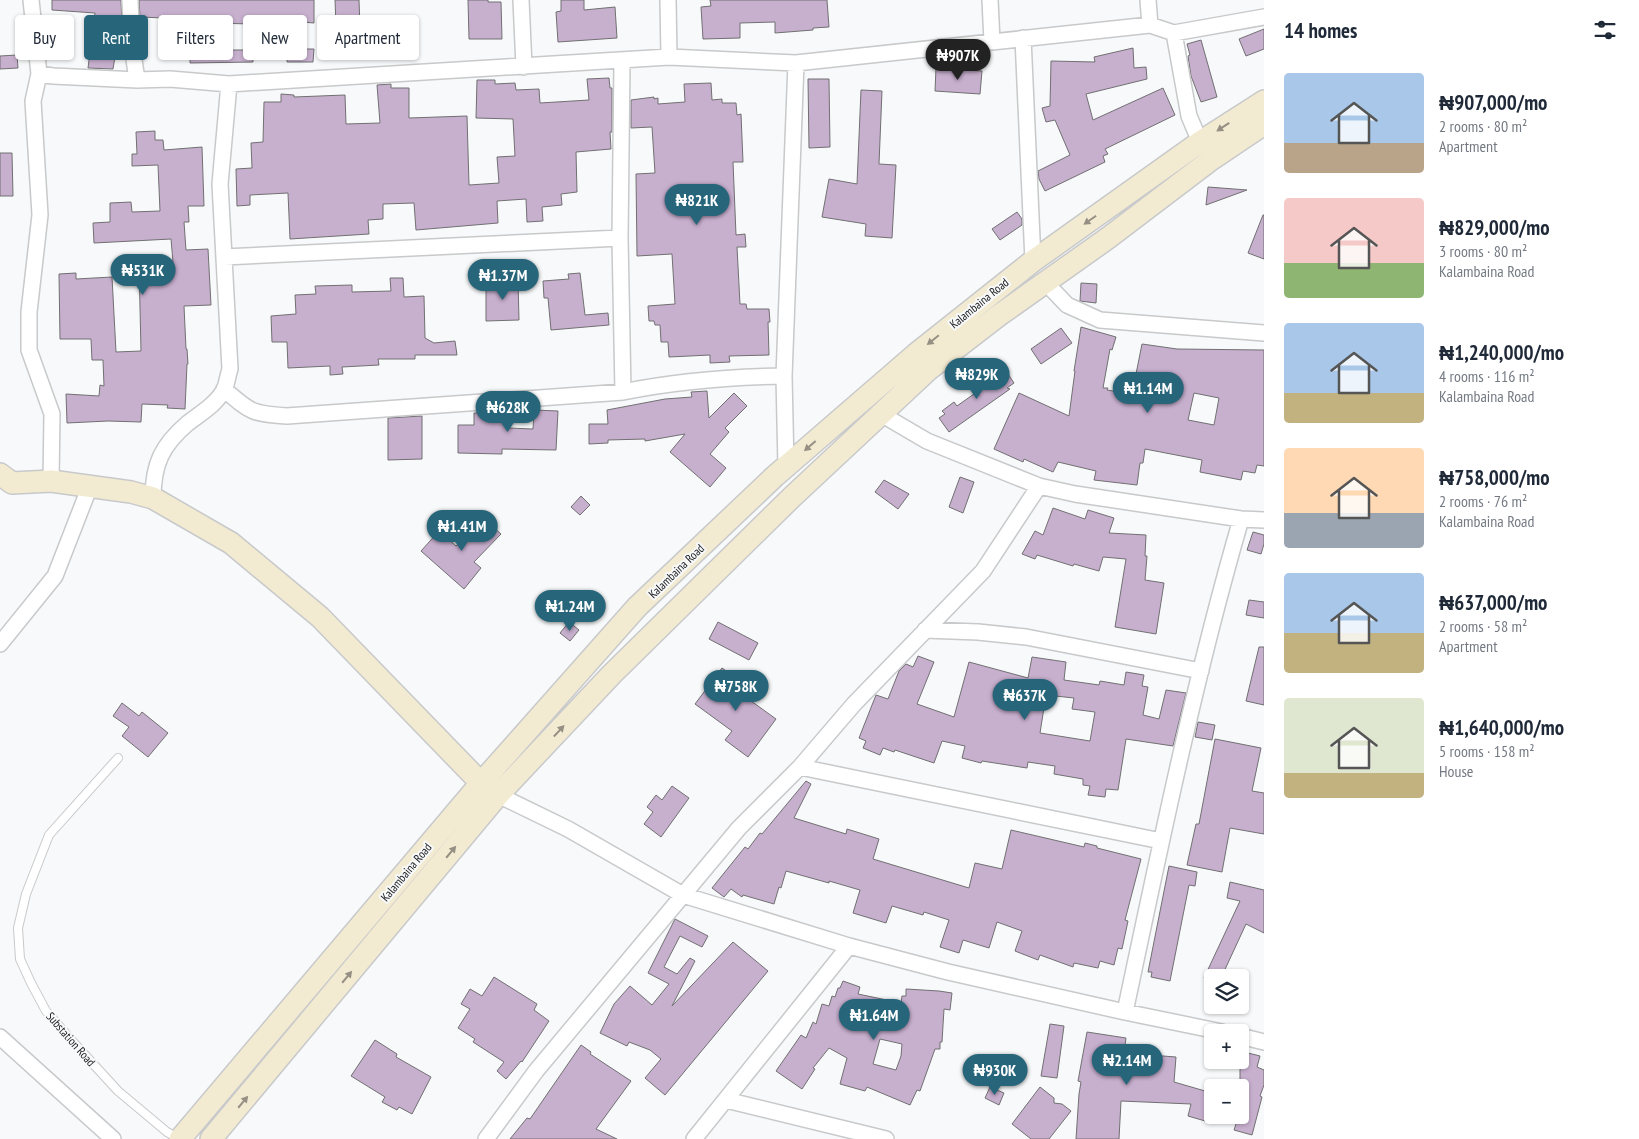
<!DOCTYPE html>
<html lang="en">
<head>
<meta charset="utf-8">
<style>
	:root { --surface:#fff; --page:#f2f2f3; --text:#1f2937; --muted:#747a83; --accent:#27657b }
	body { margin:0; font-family:"PT Sans Narrow",sans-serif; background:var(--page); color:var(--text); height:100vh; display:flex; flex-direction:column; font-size:19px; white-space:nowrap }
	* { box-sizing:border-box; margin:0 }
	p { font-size:16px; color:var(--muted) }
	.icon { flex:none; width:28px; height:28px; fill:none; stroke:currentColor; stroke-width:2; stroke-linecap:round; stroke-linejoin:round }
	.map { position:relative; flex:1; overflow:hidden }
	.drawer { display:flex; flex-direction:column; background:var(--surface); width:375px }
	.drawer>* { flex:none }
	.guide { position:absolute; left:15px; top:15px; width:475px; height:45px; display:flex; gap:10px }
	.controls { position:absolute; left:1204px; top:969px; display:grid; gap:10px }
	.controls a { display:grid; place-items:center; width:45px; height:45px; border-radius:5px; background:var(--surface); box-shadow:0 1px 4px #0004; font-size:25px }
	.price { position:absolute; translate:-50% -42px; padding:0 11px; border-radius:18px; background:var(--accent); color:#fff; font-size:16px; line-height:32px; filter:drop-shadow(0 1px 2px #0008) }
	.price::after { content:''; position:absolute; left:50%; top:30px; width:15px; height:11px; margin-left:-8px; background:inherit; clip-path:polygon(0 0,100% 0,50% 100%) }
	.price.active { background:#222; color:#fff }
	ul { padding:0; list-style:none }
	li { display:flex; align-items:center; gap:15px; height:125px; padding:0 20px }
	li span { display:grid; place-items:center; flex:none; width:140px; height:100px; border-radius:5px; color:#555 }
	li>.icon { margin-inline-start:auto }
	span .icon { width:60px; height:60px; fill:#fffc; stroke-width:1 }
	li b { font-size:21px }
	h2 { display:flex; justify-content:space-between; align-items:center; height:60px; padding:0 20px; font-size:21px }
	.chip { padding:0 18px; border-radius:5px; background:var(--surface); box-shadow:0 1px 4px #0004; font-size:18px; line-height:45px }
	.chip.active { background:var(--accent); color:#fff }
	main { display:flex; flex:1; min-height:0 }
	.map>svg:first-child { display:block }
	.building { fill:#c7afce; stroke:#717072; fill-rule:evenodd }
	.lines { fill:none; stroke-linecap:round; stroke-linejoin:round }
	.lane-casing { stroke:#c8c9ca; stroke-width:10 }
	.street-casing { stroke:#c8c9ca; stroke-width:18 }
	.secondary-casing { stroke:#c8c9ca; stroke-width:24 }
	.lane { stroke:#fff; stroke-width:8 }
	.street { stroke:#fff; stroke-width:15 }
	.secondary { stroke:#f3ead2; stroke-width:21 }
	.oneway { fill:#959083 }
	.labels { text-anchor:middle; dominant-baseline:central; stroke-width:4; stroke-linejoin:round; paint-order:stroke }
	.street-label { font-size:12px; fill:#222223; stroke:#f7f9fa }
</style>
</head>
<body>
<main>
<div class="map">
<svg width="1264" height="1139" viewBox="0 0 1264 1139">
	<rect width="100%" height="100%" fill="#f7f9fa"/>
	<path class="building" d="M52 0H121L122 26 117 57H115L113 69 88 68 95 13 52 10Z
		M139 0H314V23L302 22V28L252 26V24L211 23V20L140 17Z
		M335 0H359L360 27 336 25Z
		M468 0H488V2H501L502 39H469Z
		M561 0H584V10L615 7 617 38 558 42 556 12 561 11Z
		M710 0H827L829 27 813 28V30L775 33V22L740 23V38L703 39 701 7 711 6Z
		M51 17H67L66 49H50Z
		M1264 29V49L1246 56 1239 39Z
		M1201 40 1217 97 1201 102 1191 76 1188 56 1190 55 1187 44Z
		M1133 48 1134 68 1146 67 1147 79 1086 94 1093 120 1163 88 1175 115 1105 149 1108 154 1103 156 1105 162 1045 191 1039 179 1038 171 1070 155 1055 120 1046 122 1042 108 1050 106 1051 61 1095 62 1094 57Z
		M288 49H314L313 62H287Z
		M190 50H253V62L190 63Z
		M17 55 18 68 0 69V56Z
		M936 68 982 71 980 94 935 91Z
		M609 78 610 88H612V132H610L611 149 576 152 577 192 561 194 562 205 542 207 543 221 527 222 526 199 497 201 498 223 416 230 414 203 383 204V219L368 220 369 234 290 239 288 193 250 195V205L237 206 236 169 252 168 251 143 263 142 264 102H281V94L294 95V97L345 95 346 124 380 123 377 85 391 84V88H409V118L467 116 469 185 499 183 497 157 515 156 513 119 476 118 477 80H495V84L515 83 516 90 539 89 540 103 589 100 587 79Z
		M808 79H829L830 147 809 148Z
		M711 83 712 100 722 99V103H736L737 115 741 114 743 162H733L736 235 745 234 746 247H737L740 304H746L747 309H769L770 322H768L769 355 729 356 730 362 710 363V355L669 357 668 342H661L660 325H655L654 321H649L648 306 675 304 672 254 637 256 636 174 655 173 652 127 631 128V100L654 97V99L658 98V104L685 102 684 84Z
		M861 90 882 91 879 164 896 165 892 238 865 236 866 224 822 217 829 179 857 184Z
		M155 131V140H163L164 150 202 147 204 206H188L189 222H184L186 250 208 249 211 305 184 306 186 349H187L188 364H187L185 409 167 408 168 405 142 404 141 422 108 421 67 423 66 394 99 396 100 385 104 386 103 360H92L91 339H60L59 274 76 273V279L112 277 116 352 141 351 139 264 173 262 171 239 94 243 93 223 110 222V203L131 202 132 212 160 211 158 165 132 166V154H137L136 132Z
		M0 153H12L13 196H0Z
		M1208 187 1247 190 1206 205Z
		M1017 212 1022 219V225L1000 240 992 229Z
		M1263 215H1264V259L1248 253Z
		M580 273 585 315 608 313 609 325 551 330 548 298H544L543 281 569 279 568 274Z
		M390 278H403L404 297 424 296 425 338 434 343 455 341 457 355H415V359H378L379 365 342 367 343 374 330 375V366L288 368 287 342H272L271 316 296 314 295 295 316 294 315 286 352 285V292L391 291Z
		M492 281H518L519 320 486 321V287H492Z
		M1081 283 1097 284 1096 303 1080 301Z
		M1081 327 1116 337 1112 350 1110 349 1103 388H1108L1107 390 1132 394 1142 344 1177 349 1264 350V466L1257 465 1255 473 1243 471 1241 480 1200 472 1202 460 1145 449 1143 463H1140L1137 485 1094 480 1096 471 1058 462 1053 472 1024 459 1023 462 994 449 1019 393 1069 416 1075 371H1074ZM1194 393 1219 398 1214 425 1188 420Z
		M1061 328 1072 343 1041 364 1031 349Z
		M1002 365 1014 383 1007 388 1010 389 949 432 939 418 945 414 942 411 954 402 957 406 995 379 991 373Z
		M707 391 709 418 734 393 747 406 725 428 729 432 710 454 726 468 710 487 670 452 685 434 645 441V439L608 440V443L589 444V424H608L607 410 665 399 692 397 691 392Z
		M510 409 509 428 533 429 534 410 558 411 556 450 502 449V454L458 453V425H474V413H496V410Z
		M422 416V459L388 460V418Z
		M960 477 974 482 963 513 949 507Z
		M884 480 909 494 898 509 875 492Z
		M581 496 590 505 580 515 571 507Z
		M1053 508 1085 519 1088 510 1114 518 1109 533 1146 535 1145 556H1147L1145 580 1164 583 1156 634 1115 627 1126 559 1103 557 1099 571 1074 564 1073 566 1037 555 1035 559 1022 554 1035 531 1043 535Z
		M483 518 501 534 474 562 481 568 464 589 421 551 439 531 456 546Z
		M1253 532 1264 535V544L1261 554 1247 550Z
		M1249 600 1264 602V618L1246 615Z
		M569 622 579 630 570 641 560 633Z
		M718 622 758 643 749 660 709 639Z
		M1259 647H1264V705L1246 701Z
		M918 656 934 662 917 704 954 717 969 662 1028 678 1032 657 1066 662 1064 680 1099 685 1100 681 1124 685 1126 672 1144 675 1142 686 1148 687 1143 715 1159 719 1166 690 1186 693 1173 746 1126 739 1118 790 1106 789 1105 797 1088 795 1090 786 1083 785V779L1054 774 1055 766 1028 762 1027 768 982 761 981 763 962 758 965 746 942 741 934 763 895 750 894 752 883 748 880 755 863 748 866 741 859 738 876 695 888 699 899 671 906 664 913 667ZM1046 695 1074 698 1072 709 1095 712 1090 741 1040 733Z
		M722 668 746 685 740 693 776 719 748 757 725 740 732 731 695 704Z
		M122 703 139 716 142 712 168 733 148 757 122 736 129 727 113 716Z
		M1198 722 1215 725 1212 740 1195 737Z
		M1215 739 1261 748 1252 791 1264 793V834L1230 828 1222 872 1187 865 1196 824H1199Z
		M806 781 811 784 794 818 846 834 847 829 879 839 873 859 969 888 975 863 1002 869 1011 830 1084 847 1085 843 1097 846V848L1141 859 1125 920 1128 921 1122 949 1118 948 1114 965 1100 961 1098 968 1074 963 1073 967 1040 955 1038 960 1015 951 1022 931 997 922 989 948 963 940 959 953 940 947 949 920 924 912 923 915 892 906 886 923 853 913 860 890 829 881V883L786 871 781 888 779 887 774 904 743 895 742 897 731 889 724 897 712 888 745 847 748 849 760 833 762 834Z
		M672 786 689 798 661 837 644 824 653 812 647 807 656 795 662 800Z
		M1169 866 1197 872 1195 886 1189 885 1170 981 1151 977 1152 972H1148Z
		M1230 882 1264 890V933L1246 924 1221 978H1204L1240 901 1227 898Z
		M675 919 708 936 702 947 680 936 664 967 677 974 690 958 695 961 672 1006 733 942 768 971 665 1095 645 1078 661 1059 650 1050 629 1042 627 1046 600 1033 614 1004 630 986 652 1005 669 984 648 973Z
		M494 977 537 1004 534 1010 549 1021 522 1062 521 1061 506 1079 497 1071 504 1062 473 1042 475 1039 458 1028 470 1009 461 1004 470 989 482 996Z
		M843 981 860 987 858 994 901 1003 902 996H906V989L939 991 952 993 950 1010 944 1009 942 1042H940V1049H935L920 1091 917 1090 910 1105 867 1087 865 1091 840 1084 847 1058 829 1048 813 1068 815 1069 802 1089 776 1071 801 1035 806 1038 813 1022 816 1024 822 1004 829 1006 832 996 835 997 838 988H840ZM880 1039 902 1044 901 1056 896 1070 873 1064Z
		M1050 1024 1064 1026 1057 1078 1041 1076Z
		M1087 1032 1126 1038 1124 1053 1176 1057 1174 1082 1212 1093V1123L1188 1116 1191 1104 1121 1101 1119 1139H1076L1079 1094 1081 1082 1078 1081Z
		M375 1040 397 1054 396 1057 431 1077 412 1114 399 1107 397 1110 382 1102 385 1097 351 1076Z
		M581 1045 591 1052 590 1054 631 1081 596 1129 617 1139H510L527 1118 530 1119Z
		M1244 1052 1260 1056 1257 1067 1264 1070V1085L1260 1096 1262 1097 1252 1135 1234 1130 1239 1115H1240V1064Z
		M990 1087 1004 1093 999 1105 985 1098Z
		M1040 1087 1054 1098V1103L1062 1104 1071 1111 1049 1139H1031L1012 1124Z"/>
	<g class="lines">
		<g class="lane-casing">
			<path id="lane" d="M118 758 49 835 26 894 18 928 20 959 31 983 46 1011 74 1043 118 1091 167 1132 178 1138"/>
		</g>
		<g class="street-casing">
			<path id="street" d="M31 0 39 74 33 101 40 215 29 312V350L52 414 51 481
				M130 0 132 46 137 80
				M521 0 524 67
				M668 0 669 57
				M990 0 992 41
				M1148 0 1150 25
				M1174 33 1189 116 1200 142
				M1023 38 1033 261
				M39 74 53 76 137 80 170 79 229 84 669 57 796 63 1150 25 1174 33 1264 17
				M620 238 623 392
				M224 257 620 238 622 61
				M1045 282 1067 305 1100 320 1264 333
				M224 389C250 412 252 414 287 416L623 392C677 381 729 377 784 376
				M881 414 927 441 1039 486 1075 494 1241 519 1264 520
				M786 467 784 376 796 63
				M153 498C153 464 162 445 188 423 201 413 217 404 225 388 227 382 228 375 230 369L220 184 229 84
				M925 630 978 632 1026 637 1201 671
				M0 644 55 576 90 486
				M800 767 1161 841
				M498 795 568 829 683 895 849 946 948 972 1125 1012 1222 1032
				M1125 1012C1160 847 1194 681 1241 519
				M1240 1036 1264 1042
				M0 1037 113 1139
				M726 1100 886 1139
				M486 1139 536 1071 739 828 800 767 854 704 983 571 1039 486
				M694 1139 849 946"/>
		</g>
		<g class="secondary-casing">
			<path id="secondary" d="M0 474 12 483 51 481 131 492 153 498 231 543 320 617 481 783 488 794
				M180 1139 481 783 637 607 775 476 916 354 1033 261 1200 142 1264 101
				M211 1139 498 795 612 674 792 497 928 370 998 316 1108 238 1212 159 1264 124"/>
		</g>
		<use href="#lane" class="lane"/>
		<use href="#street" class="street"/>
		<use href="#secondary" class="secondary"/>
	</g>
	<defs><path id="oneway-solid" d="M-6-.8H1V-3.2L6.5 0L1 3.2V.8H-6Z" transform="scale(1.25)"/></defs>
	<g class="oneway">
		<use href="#oneway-solid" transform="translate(1223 127) rotate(147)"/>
		<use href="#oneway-solid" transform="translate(1090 220) rotate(145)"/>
		<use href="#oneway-solid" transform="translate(933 340) rotate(141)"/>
		<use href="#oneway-solid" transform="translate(810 446) rotate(139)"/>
		<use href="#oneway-solid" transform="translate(559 731) rotate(-47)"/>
		<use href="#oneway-solid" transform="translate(451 852) rotate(-50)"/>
		<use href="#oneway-solid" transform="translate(347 977) rotate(-50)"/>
		<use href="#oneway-solid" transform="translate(243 1102) rotate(-50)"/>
	</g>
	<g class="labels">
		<g class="street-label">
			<text transform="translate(979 303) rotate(-39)">Kalambaina Road</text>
			<text transform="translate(676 571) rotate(-44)">Kalambaina Road</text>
			<text transform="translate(406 872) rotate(-50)">Kalambaina Road</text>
			<text transform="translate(71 1039) rotate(49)">Substation Road</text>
		</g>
	</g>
</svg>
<div class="controls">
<a><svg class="icon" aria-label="layers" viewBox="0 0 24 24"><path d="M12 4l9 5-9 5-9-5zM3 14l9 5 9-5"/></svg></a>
<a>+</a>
<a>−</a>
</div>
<b class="price active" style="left:958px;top:81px">₦907K</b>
<b class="price" style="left:697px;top:226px">₦821K</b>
<b class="price" style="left:143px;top:296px">₦531K</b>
<b class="price" style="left:503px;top:301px">₦1.37M</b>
<b class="price" style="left:977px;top:400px">₦829K</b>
<b class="price" style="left:1148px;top:414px">₦1.14M</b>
<b class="price" style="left:508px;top:433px">₦628K</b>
<b class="price" style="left:462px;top:552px">₦1.41M</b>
<b class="price" style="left:570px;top:632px">₦1.24M</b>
<b class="price" style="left:736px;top:712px">₦758K</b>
<b class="price" style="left:1025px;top:721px">₦637K</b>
<b class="price" style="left:874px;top:1041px">₦1.64M</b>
<b class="price" style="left:1127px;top:1086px">₦2.14M</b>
<b class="price" style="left:995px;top:1096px">₦930K</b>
<div class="guide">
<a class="chip">Buy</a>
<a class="chip active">Rent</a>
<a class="chip">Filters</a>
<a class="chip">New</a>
<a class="chip">Apartment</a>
</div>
</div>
<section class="drawer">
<h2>14 homes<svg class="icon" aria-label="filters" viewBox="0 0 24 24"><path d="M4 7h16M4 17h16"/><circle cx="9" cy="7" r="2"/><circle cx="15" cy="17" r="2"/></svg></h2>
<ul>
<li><span style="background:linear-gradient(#a9c7e8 70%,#b9a48a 0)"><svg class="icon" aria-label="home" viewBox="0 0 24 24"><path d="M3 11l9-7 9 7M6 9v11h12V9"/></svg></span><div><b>₦907,000/mo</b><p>2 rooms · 80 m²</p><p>Apartment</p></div></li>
<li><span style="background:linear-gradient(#f6c9c9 65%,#8fb573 0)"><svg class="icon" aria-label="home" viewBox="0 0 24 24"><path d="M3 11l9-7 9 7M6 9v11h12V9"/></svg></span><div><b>₦829,000/mo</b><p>3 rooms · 80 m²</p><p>Kalambaina Road</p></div></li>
<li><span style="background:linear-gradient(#a9c7e8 70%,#c2b280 0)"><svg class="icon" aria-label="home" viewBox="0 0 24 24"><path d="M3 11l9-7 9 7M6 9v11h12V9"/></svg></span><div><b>₦1,240,000/mo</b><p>4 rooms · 116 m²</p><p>Kalambaina Road</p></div></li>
<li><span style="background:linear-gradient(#ffd9b3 65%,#9aa5b1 0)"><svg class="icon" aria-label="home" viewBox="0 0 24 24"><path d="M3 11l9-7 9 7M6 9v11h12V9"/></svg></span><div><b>₦758,000/mo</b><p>2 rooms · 76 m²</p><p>Kalambaina Road</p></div></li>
<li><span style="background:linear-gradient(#a9c7e8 60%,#c2b280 0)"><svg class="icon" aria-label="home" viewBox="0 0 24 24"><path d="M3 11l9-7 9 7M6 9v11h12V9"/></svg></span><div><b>₦637,000/mo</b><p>2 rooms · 58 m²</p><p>Apartment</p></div></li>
<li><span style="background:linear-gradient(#dfe7d0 75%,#c2b280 0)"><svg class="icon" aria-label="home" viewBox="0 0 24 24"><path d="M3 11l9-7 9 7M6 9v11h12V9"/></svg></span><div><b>₦1,640,000/mo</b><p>5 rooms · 158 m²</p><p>House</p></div></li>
</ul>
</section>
</main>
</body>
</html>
